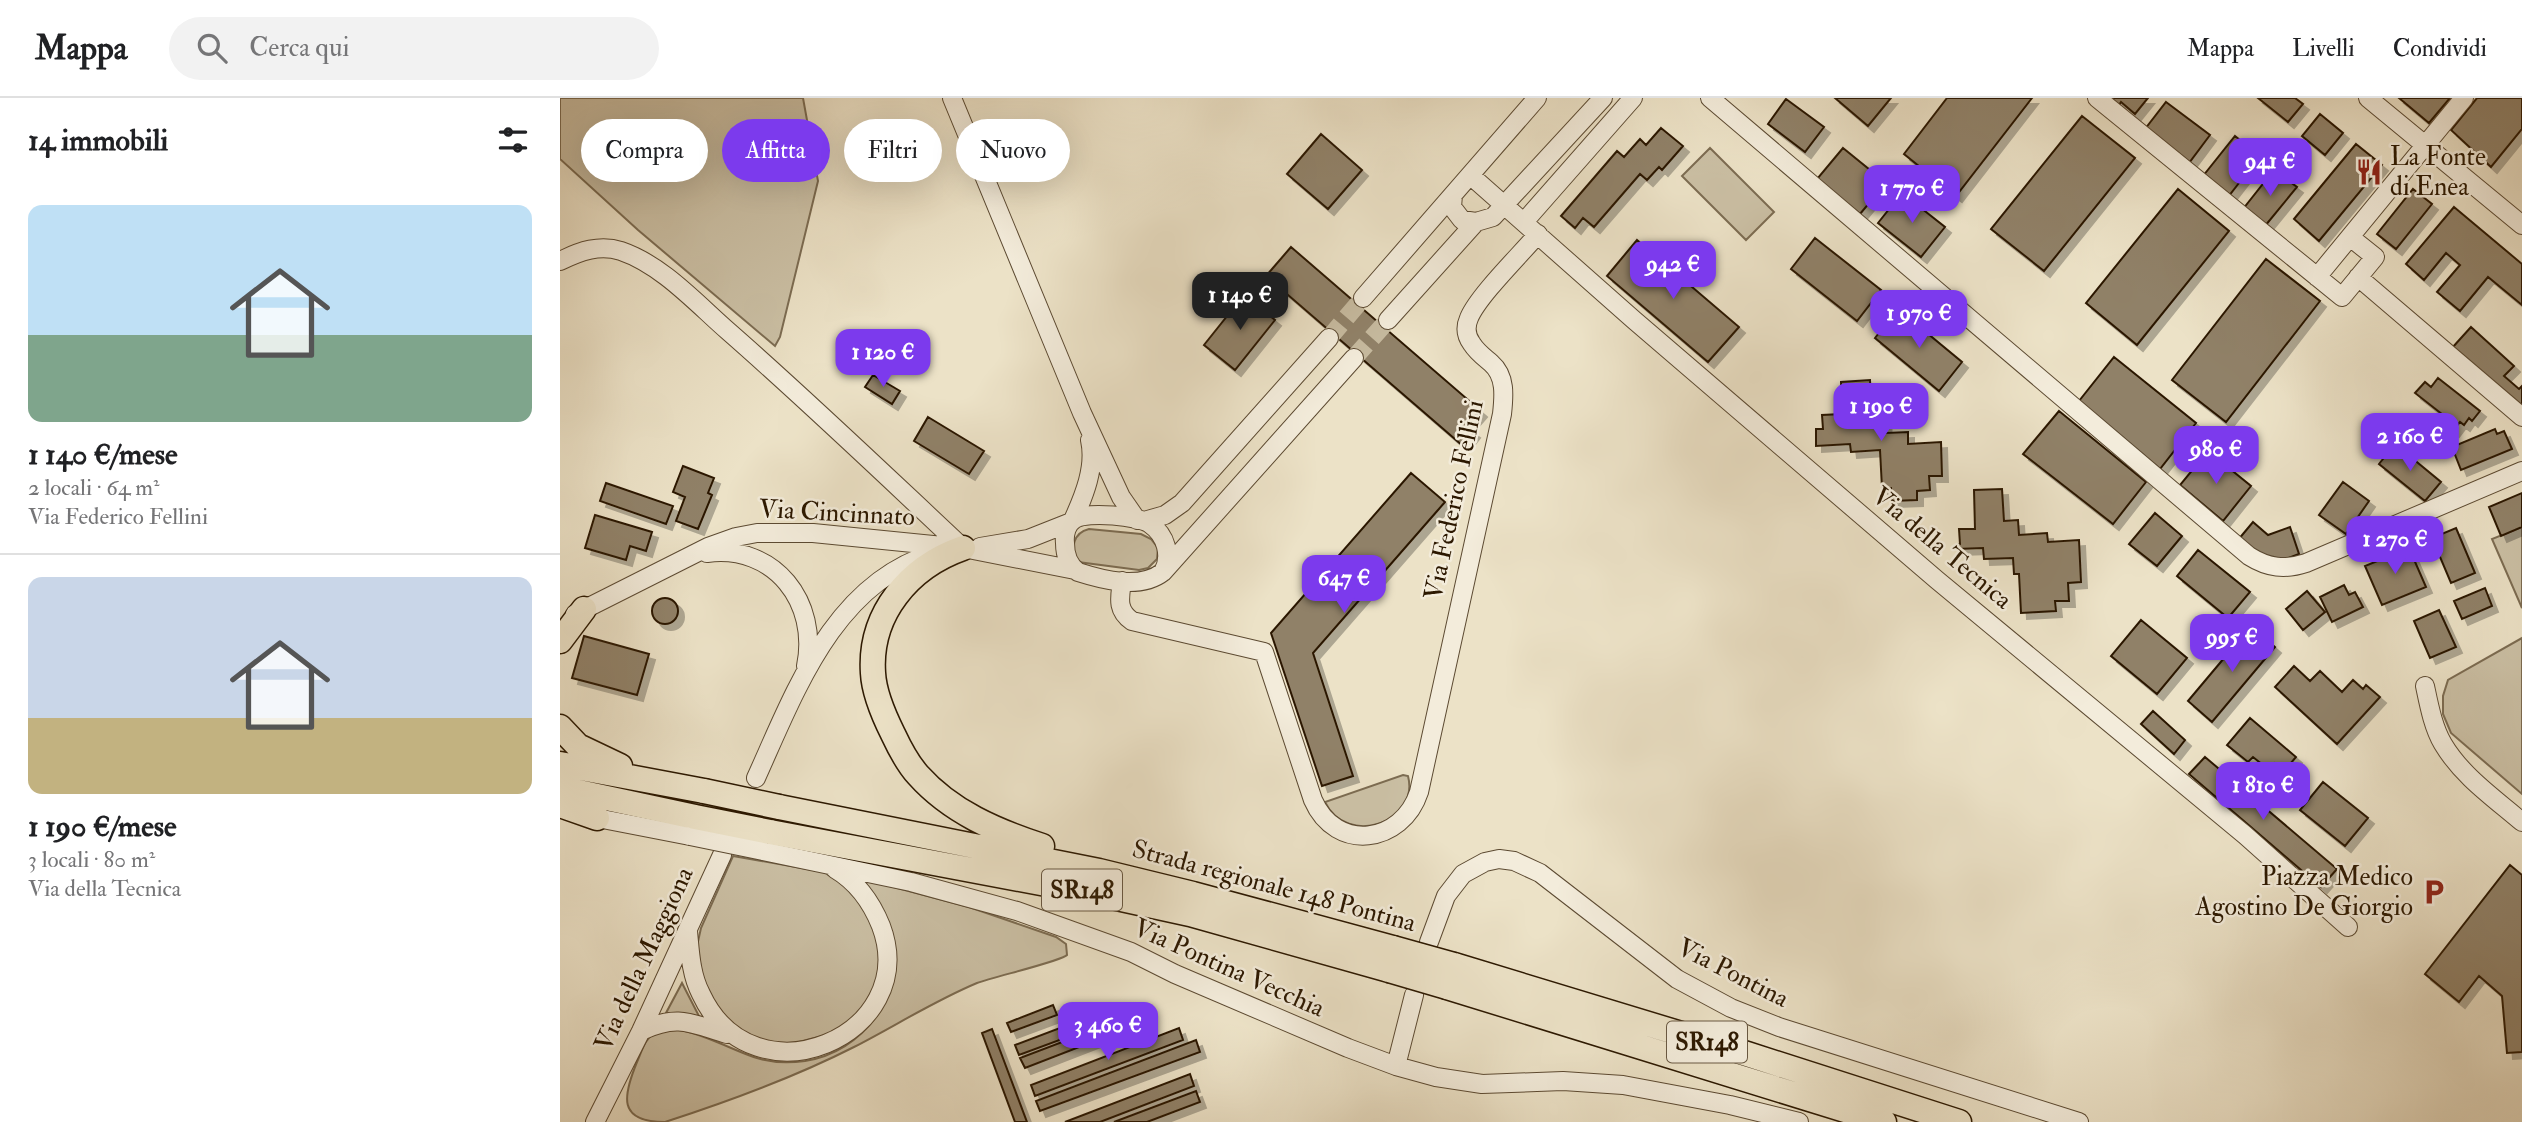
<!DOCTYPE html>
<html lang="it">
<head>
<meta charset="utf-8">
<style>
	:root { --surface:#fff; --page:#f2f2f2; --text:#202124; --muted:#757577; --line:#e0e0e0; --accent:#7c3aed }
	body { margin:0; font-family:"IM FELL Double Pica",serif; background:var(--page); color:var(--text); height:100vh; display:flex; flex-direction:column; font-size:26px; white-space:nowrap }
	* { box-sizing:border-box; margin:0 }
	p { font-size:23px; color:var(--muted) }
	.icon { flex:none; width:38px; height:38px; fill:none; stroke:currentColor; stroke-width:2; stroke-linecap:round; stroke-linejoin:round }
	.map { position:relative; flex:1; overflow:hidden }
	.side { display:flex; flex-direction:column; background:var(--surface); width:560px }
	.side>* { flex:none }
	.hud { position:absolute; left:21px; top:21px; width:665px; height:63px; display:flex; gap:14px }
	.price { position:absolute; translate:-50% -60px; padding:0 16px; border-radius:14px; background:var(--accent); color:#fff; font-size:23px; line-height:46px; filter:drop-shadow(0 2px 4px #0008) }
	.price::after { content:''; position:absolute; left:50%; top:42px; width:21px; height:16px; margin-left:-10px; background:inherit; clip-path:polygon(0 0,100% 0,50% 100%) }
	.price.on { background:#222; color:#fff }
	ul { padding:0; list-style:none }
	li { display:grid; align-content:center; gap:14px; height:371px; padding:0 28px }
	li+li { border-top:2px solid var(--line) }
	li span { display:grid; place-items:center; height:217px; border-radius:14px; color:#555 }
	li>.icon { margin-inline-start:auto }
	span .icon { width:126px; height:126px; fill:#fffc; stroke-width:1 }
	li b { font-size:30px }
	h2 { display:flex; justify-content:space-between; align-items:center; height:84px; padding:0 28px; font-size:30px }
	.pill { padding:0 24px; border-radius:32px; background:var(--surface); box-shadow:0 7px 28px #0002; font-size:24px; line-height:63px }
	.pill.on { background:var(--accent); color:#fff }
	header { display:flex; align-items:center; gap:42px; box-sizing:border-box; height:98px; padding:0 35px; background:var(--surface); border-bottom:2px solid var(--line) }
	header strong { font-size:33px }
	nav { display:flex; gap:38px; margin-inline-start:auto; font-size:24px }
	.search { width:490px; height:63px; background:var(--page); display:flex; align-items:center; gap:18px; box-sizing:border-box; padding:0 24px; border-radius:38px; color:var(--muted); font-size:26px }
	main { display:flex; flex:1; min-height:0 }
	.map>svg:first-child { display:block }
	.green { fill:#cbc0a5; stroke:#7c6c52; stroke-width:2 }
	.building { fill:#908167; stroke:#2c1800; stroke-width:2; filter:url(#shadow) }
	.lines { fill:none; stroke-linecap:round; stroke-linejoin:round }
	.minor-tunnel { stroke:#c6ba9f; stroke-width:18; stroke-dasharray:18 9; stroke-linecap:butt }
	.minor-casing { stroke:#5c4a32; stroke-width:20 }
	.highway-casing { stroke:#2c1800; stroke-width:27 }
	.minor { stroke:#f3ecdb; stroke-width:18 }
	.highway { stroke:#ece2c7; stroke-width:24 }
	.minor-bridge-casing { stroke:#5c4a32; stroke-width:20; stroke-linecap:butt }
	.highway-bridge-casing { stroke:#2c1800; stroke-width:27; stroke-linecap:butt }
	.minor-bridge { stroke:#f3ecdb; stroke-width:18 }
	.highway-bridge { stroke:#ece2c7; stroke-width:24 }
	.labels { text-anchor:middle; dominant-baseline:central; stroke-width:5; stroke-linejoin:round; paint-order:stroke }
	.shield { fill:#f3ecdb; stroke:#685842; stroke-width:2 }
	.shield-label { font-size:24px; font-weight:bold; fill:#2c1800 }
	.poi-label { font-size:26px; fill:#2c1800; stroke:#f3ecdb; text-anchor:start }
	.street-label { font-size:26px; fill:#2c1800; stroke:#f3ecdb }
</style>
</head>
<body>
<header>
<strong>Mappa</strong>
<div class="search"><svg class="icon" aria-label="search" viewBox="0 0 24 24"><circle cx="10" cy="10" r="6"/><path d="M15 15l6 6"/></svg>Cerca qui</div>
<nav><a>Mappa</a><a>Livelli</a><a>Condividi</a></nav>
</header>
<main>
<section class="side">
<h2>14 immobili<svg class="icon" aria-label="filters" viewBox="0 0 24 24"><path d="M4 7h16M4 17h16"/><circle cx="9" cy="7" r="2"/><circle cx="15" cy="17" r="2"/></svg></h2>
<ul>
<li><span style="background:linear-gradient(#bfe0f5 60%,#7fa58c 0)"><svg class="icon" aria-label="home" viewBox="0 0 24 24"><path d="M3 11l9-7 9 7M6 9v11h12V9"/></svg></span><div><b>1 140 €/mese</b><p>2 locali · 64 m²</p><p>Via Federico Fellini</p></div></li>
<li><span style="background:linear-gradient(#c9d6e8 65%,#c2b280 0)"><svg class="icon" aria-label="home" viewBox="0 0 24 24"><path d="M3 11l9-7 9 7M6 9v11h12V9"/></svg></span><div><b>1 190 €/mese</b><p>3 locali · 80 m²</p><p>Via della Tecnica</p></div></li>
</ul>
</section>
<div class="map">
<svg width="1962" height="1024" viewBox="0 0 1962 1024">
	<defs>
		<filter id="shadow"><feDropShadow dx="6" dy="6" stdDeviation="0" flood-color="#0004"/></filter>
	</defs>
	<rect width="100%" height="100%" fill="#ece2c7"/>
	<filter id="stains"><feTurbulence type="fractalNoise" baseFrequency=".00286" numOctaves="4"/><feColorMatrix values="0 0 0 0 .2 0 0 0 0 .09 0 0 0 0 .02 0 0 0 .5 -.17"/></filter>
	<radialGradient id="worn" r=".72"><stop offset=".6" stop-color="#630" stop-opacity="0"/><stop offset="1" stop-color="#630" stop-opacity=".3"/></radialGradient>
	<path class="green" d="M0 0H243L258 83 220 239 215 248 78 132 0 61Z
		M1150 50 1214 114 1186 142 1122 78Z
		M1962 429V510L1932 441Z
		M529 431 581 436 591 441 598 450 597 461 588 470 579 472 518 464C510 450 513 435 529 431Z
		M1962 540V696L1891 635 1883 616V598L1888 582Z
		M843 677 848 678C860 724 787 750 765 704Z
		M173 758 264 774 289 790 310 818 320 847 318 882 302 911 278 934 219 949 180 935 146 898 137 848 141 830Z
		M307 782 409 809 496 839 506 846 507 857C502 863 433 879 417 885 374 903 335 928 294 949 233 980 170 1003 105 1024 57 1024 63 998 77 964 82 953 85 939 97 934 121 922 172 953 197 960 213 965 229 965 245 963 303 954 345 898 333 839 329 820 316 804 306 787Z
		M122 885 142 924 116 916 106 915Z"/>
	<path class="building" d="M1275 0H1331L1308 28Z
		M1387 0H1472L1396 98 1344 56Z
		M1545 0H1588L1575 16 1561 4 1557 10Z
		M1698 0H1735L1743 6 1728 24Z
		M1839 0H1890L1869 25Z
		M1917 0H1962V31L1931 69 1891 32Z
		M1226 1 1264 29 1245 54 1208 26Z
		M1606 4 1650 37 1629 65 1585 31Z
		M1760 16 1783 35 1765 57 1742 38Z
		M1522 18 1575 60 1484 173 1431 131Z
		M1101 30 1123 48 1102 72 1099 69 1087 82 1080 76 1034 129 1023 120 1015 130 1001 118 1057 53 1064 59 1080 41 1086 47Z
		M761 36 802 72 768 111 727 76Z
		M1675 38 1700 58 1668 99 1643 78Z
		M1796 46 1822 67 1759 143 1734 121Z
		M1283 50 1326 85 1300 116 1257 81Z
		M1714 72 1737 89 1705 128 1683 111Z
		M1618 91 1669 133 1577 247 1526 205Z
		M1853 91 1872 106 1836 151 1817 136Z
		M1342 95 1385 129 1361 159 1318 125Z
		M1894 109 1962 166V207L1928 179 1900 213 1877 194 1900 167 1886 155 1864 182 1846 166Z
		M1255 140 1321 192 1297 223 1231 171Z
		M1077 142 1179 229 1148 264 1047 178Z
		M731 149 921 313 907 329 914 334 903 348 706 178Z
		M1706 161 1760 203 1666 324 1612 282Z
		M684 197 715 222 675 272 644 247Z
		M1338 211 1402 264 1379 293 1315 240Z
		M1911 229 1954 268 1944 278 1959 291 1962 288V312L1892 250Z
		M347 249 354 252 350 263 343 260Z
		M1554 259 1636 325 1600 371 1519 303Z
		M313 277 340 293 332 306 305 289Z
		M1878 280 1920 313 1912 323 1909 320 1904 327 1900 324 1893 333 1879 322 1883 317 1855 295 1865 284 1871 289Z
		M1310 282 1312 319 1325 318 1326 335 1348 334V346L1381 344 1382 378H1369L1370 392 1357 393V402L1332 403 1331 390H1322L1320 352 1291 354 1290 346 1256 348V331H1263L1262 317 1282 316 1281 284Z
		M1499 313 1586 384 1553 426 1463 356Z
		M368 319 424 353 409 376 354 343Z
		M1935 331 1937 336 1944 333 1952 351 1901 372 1892 349Z
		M1835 346 1881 384 1865 403 1819 366Z
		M1648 353 1691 388 1663 423 1620 387Z
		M123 368 154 380 148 395 152 397 138 431 116 423 125 399 113 394Z
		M851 375 885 404 753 555 793 678 762 688 711 535Z
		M1783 384 1809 403 1786 436 1759 417Z
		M46 385 113 408 106 426 40 403Z
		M1442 391 1444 423 1458 422 1459 437 1487 435 1488 444 1519 442 1521 484 1508 485 1509 503H1495L1496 513 1461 515 1459 476H1454L1453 460 1424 461 1423 450 1396 451V447L1400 446 1399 431H1415L1414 392Z
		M1962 395V429L1941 438 1929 409Z
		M1595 415 1622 438 1597 468 1569 446Z
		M35 417 92 434 86 453 70 448 66 462 25 450Z
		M1693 424 1708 437 1730 429 1739 456 1718 464 1698 459 1678 442Z
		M1896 430 1915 475 1891 485 1872 440Z
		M1849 450 1866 489 1822 507 1805 468Z
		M1638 452 1690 494 1668 520 1617 478Z
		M1784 487 1789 497 1795 494 1803 509 1772 524 1760 499Z
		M1925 490 1932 508 1902 521 1894 503Z
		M1747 493 1765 514 1743 532 1726 511Z
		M92 513a13 13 0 1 1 26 0a13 13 0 1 1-26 0Z
		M1879 512 1896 549 1870 560 1854 523Z
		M1581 522 1627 560 1597 596 1551 558Z
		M1691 528 1715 549 1652 624 1628 603Z
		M24 538 89 556 77 597 12 580Z
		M1734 568 1750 583 1760 573 1782 594 1793 582 1803 591 1806 587 1820 599 1777 646 1715 589Z
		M1593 613 1625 642 1614 656 1581 626Z
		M1690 620 1736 659 1725 672 1715 665 1709 672 1693 659 1688 664 1667 647Z
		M1645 659 1777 771 1761 789 1629 676Z
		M1763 684 1808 720 1785 748 1740 712Z
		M1950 767 1962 777V954L1947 955 1942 898 1919 878 1899 904 1865 876Z
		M493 907 497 917 451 934 447 925Z
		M558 908 562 919 459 957 455 947Z
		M581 914 584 924 465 970 460 960Z
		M619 930 623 942 475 998 471 987Z
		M432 931 467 1024H455L422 935Z
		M636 942 640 954 480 1013 476 1003Z
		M630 976 634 988 540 1024H505Z
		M636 993 640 1004 587 1024H554Z"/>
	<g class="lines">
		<path class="minor-tunnel" d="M769 240 803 200
			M794 260 828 222"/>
		<g class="minor-casing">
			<path id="minor" d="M392 0 522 315 561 399 577 422
				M1150 0 1689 458C1708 470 1725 472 1746 465L1962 373
				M1537 0 1782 199 1815 159 1790 139
				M1808 0 1962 127
				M910 77 1074 222 1377 482 1685 737 1788 829
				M893 97 892 109 902 122 916 124 933 119 1043 0
				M964 124 1073 0
				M0 163C20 153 40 146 61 153 102 167 136 205 168 233 248 303 325 377 403 450
				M1757 179 1904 0
				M1798 179 1962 319
				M803 200 977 0
				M828 222 916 124
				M513 422C524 398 536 369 530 342
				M584 423 605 417 622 405 769 240
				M420 449 468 441 511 424
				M147 455C215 446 259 505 246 568
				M603 474C612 458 606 437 590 426 579 418 527 413 515 421 507 425 504 436 505 445 505 456 508 467 518 474 543 482 580 492 603 474L794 260
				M562 483C560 499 556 512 572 523L704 554 753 702C776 755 842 746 859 694L942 316C944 298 946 278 931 265 924 259 917 254 912 246 906 238 905 229 909 220 918 198 961 156 978 136
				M15 516 148 449 176 439 197 435H253L403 450 515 472
				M1865 588C1869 607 1873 629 1883 646 1902 678 1934 700 1962 724
				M196 680C235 594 274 484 375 455
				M27 718 130 738
				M203 753 351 784 457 813 571 854 615 876 788 950 836 968 876 979 922 986 1003 983 1063 987 1170 1007 1239 1024
				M128 833C130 855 131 877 141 896 194 1010 362 937 321 828 311 803 297 784 275 771
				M869 844 886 798 903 776 925 764 939 761 954 763 980 775 1117 881 1171 910 1219 929 1519 1024
				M81 933C118 916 130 925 167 936
				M836 968 854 897
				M35 1024 81 933 162 757"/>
		</g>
		<g class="highway-casing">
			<path id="highway" d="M403 450C349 469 309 516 313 575 314 596 324 618 333 636 340 651 347 665 358 677 391 714 436 733 482 748
				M0 543 24 511
				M0 629 18 648 60 668
				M0 666 144 693
				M0 690 135 719
				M0 707 37 720
				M219 709 539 773 633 796 833 850
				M210 734 534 795 630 816 829 872
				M894 867 1187 956 1399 1024
				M887 889 1324 1024"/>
		</g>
		<use href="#minor" class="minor"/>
		<use href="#highway" class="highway"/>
		<g class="minor-bridge-casing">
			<path id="minor-bridge" d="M130 738 203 753"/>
		</g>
		<g class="highway-bridge-casing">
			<path id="highway-bridge" d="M144 693 219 709
				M135 719 210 734
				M833 850 894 867
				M829 872 887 889"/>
		</g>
		<use href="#minor-bridge" class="minor-bridge"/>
		<use href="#highway-bridge" class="highway-bridge"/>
	</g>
	<defs>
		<g id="restaurant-bare" transform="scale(2.1)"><path d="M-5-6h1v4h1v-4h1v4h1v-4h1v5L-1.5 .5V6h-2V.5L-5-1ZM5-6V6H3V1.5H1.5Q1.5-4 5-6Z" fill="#8f2418" stroke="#f3ecdb" stroke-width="2.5" paint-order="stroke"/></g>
		<g id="parking-bare" transform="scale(2.1)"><path d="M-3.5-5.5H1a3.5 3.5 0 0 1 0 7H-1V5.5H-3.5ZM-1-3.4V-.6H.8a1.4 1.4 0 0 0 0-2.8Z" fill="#8f2418" stroke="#f3ecdb" stroke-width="2.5" paint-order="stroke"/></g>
	</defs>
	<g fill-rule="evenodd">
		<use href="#restaurant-bare" x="1809" y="74"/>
		<use href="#parking-bare" x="1874" y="794"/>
	</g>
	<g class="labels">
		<g class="shield">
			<rect x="482" y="771.5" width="80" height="41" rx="5"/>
			<rect x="1107" y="923.5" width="80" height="41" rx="5"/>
		</g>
		<g class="shield-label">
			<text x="522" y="792">SR148</text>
			<text x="1147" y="944">SR148</text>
		</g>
		<g class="poi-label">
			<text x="1830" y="59">La Fonte<tspan x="1830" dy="30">di Enea</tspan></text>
			<text x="1853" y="779" text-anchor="end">Piazza Medico<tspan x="1853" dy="30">Agostino De Giorgio</tspan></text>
		</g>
		<g class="street-label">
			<text transform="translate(894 402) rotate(-78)">Via Federico Fellini</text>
			<text transform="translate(277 415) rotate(3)">Via Cincinnato</text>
			<text transform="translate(1382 450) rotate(40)">Via della Tecnica</text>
			<text transform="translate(714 788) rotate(15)">Strada regionale 148 Pontina</text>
			<text transform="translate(84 861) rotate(-65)">Via della Maggiona</text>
			<text transform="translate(669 870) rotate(24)">Via Pontina Vecchia</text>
			<text transform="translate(1173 875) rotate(27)">Via Pontina</text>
		</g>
	</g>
	<rect width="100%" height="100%" filter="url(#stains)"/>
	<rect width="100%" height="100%" fill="url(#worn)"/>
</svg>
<b class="price" style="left:1710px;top:100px">941 €</b>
<b class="price" style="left:1352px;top:127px">1 770 €</b>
<b class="price" style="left:1113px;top:203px">942 €</b>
<b class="price on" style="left:680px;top:234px">1 140 €</b>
<b class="price" style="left:1359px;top:252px">1 970 €</b>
<b class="price" style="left:323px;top:291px">1 120 €</b>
<b class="price" style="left:1321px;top:345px">1 190 €</b>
<b class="price" style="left:1850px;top:375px">2 160 €</b>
<b class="price" style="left:1656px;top:388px">980 €</b>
<b class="price" style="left:1835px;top:478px">1 270 €</b>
<b class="price" style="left:784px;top:517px">647 €</b>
<b class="price" style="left:1672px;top:576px">995 €</b>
<b class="price" style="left:1703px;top:724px">1 810 €</b>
<b class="price" style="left:548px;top:964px">3 460 €</b>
<div class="hud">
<a class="pill">Compra</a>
<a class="pill on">Affitta</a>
<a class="pill">Filtri</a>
<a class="pill">Nuovo</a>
</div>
</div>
</main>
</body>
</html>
